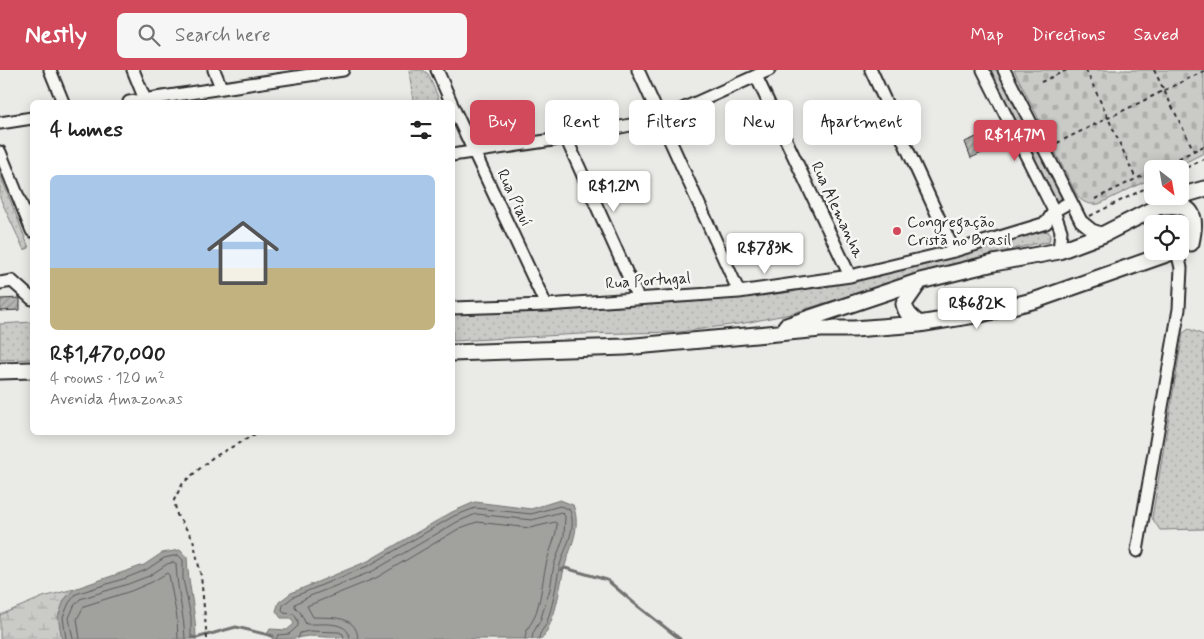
<!DOCTYPE html>
<html lang="en">
<head>
<meta charset="utf-8">
<style>
	:root { --surface:#fff; --page:#f6f6f6; --text:#222; --muted:#767676; --accent:#d1495b }
	body { margin:0; font-family:Mynerve,sans-serif; background:var(--page); color:var(--text); height:100vh; display:flex; flex-direction:column; font-size:19px; white-space:nowrap }
	* { box-sizing:border-box; margin:0 }
	p { font-size:16px; color:var(--muted) }
	.icon { flex:none; width:28px; height:28px; fill:none; stroke:currentColor; stroke-width:2; stroke-linecap:round; stroke-linejoin:round }
	.map { position:relative; flex:1; overflow:hidden }
	.details { position:absolute; left:30px; top:30px; width:425px; height:335px; display:flex; flex-direction:column; background:var(--surface); border-radius:8px; box-shadow:0 2px 12px #0003 }
	.details>* { flex:none }
	.hud { position:absolute; left:470px; top:30px; width:475px; height:45px; display:flex; gap:10px }
	.needle { width:32px; rotate:149deg }
	.tools { position:absolute; left:1144px; top:90px; display:grid; gap:10px }
	.tools a { display:grid; place-items:center; width:45px; height:45px; border-radius:8px; background:var(--surface); box-shadow:0 2px 12px #0003; font-size:25px }
	.price { position:absolute; translate:-50% -42px; padding:0 11px; border-radius:5px; background:#fff; color:#222; font-size:16px; line-height:32px; filter:drop-shadow(0 1px 2px #0008) }
	.price::after { content:''; position:absolute; left:50%; top:30px; width:15px; height:11px; margin-left:-8px; background:inherit; clip-path:polygon(0 0,100% 0,50% 100%) }
	.price.on { background:var(--accent); color:#fff }
	ul { padding:0; list-style:none }
	li { display:grid; align-content:center; gap:10px; height:265px; padding:0 20px }
	li span { display:grid; place-items:center; height:155px; border-radius:8px; color:#555 }
	li>.icon { margin-inline-start:auto }
	span .icon { width:90px; height:90px; fill:#fffc; stroke-width:1 }
	li b { font-size:21px }
	h2 { display:flex; justify-content:space-between; align-items:center; height:60px; padding:0 20px; font-size:21px }
	.tag { padding:0 18px; border-radius:8px; background:var(--surface); box-shadow:0 2px 12px #0003; font-size:18px; line-height:45px }
	.tag.on { background:var(--accent); color:#fff }
	header { display:flex; align-items:center; gap:30px; box-sizing:border-box; height:70px; padding:0 25px; background:var(--accent); color:#fff }
	header strong { font-size:24px }
	nav { display:flex; gap:28px; margin-inline-start:auto; font-size:18px }
	.search { width:350px; height:45px; background:var(--page); display:flex; align-items:center; gap:12px; box-sizing:border-box; padding:0 18px; border-radius:8px; color:var(--muted); font-size:19px }
	.map>svg:first-child { display:block }
	.grass { fill:url(#grass-dots); stroke:#7a7a79 }
	.wetland { fill:url(#wetland-marsh); stroke:#7a7a79 }
	.cemetery { fill:url(#cemetery-stones); stroke:#7a7a79 }
	.water { fill:#a1a19e; stroke:#727270 }
	.lines { fill:none; stroke-linecap:round; stroke-linejoin:round }
	.shore { stroke:#5a5a59; stroke-width:1 }
	.stream { stroke:#727270; stroke-width:3 }
	.building { fill:url(#building-hatch); stroke:#2b2b2b }
	.minor-casing { stroke:#2b2b2b; stroke-width:15 }
	.major-casing { stroke:#2b2b2b; stroke-width:19 }
	.path { stroke:#2b2b2b; stroke-width:2; stroke-dasharray:4 4; stroke-linecap:butt }
	.minor { stroke:#f6f6f2; stroke-width:11 }
	.major { stroke:#f6f6f2; stroke-width:15 }
	.poi-dot { fill:#d1495b; stroke:#f6f6f2; stroke-width:2 }
	.labels { text-anchor:middle; dominant-baseline:central; stroke-width:5; stroke-linejoin:round; paint-order:stroke }
	.street-label { font-size:16px; fill:#2b2b2b; stroke:#f6f6f2 }
	.poi-label { font-size:16px; fill:#2b2b2b; stroke:#f6f6f2; text-anchor:start }
</style>
</head>
<body>
<header>
<strong>Nestly</strong>
<div class="search"><svg class="icon" aria-label="search" viewBox="0 0 24 24"><circle cx="10" cy="10" r="6"/><path d="M15 15l6 6"/></svg>Search here</div>
<nav><a>Map</a><a>Directions</a><a>Saved</a></nav>
</header>
<div class="map">
<svg width="1204" height="569" viewBox="0 0 1204 569">
	<defs>
		<pattern id="grass-dots" width="8" height="8" patternUnits="userSpaceOnUse" patternTransform="scale(1.25)"><rect width="8" height="8" fill="#cacac7"/><path d="M2 2h.1M6 6h.1" fill="none" stroke="#aeaeab" stroke-width="1.8" stroke-linecap="round"/></pattern>
		<pattern id="wetland-marsh" width="20" height="14" patternUnits="userSpaceOnUse" patternTransform="scale(1.25)"><rect width="20" height="14" fill="#cacac7"/><path d="M1 5h8M5 5V1M11 12h8M15 12V8" fill="none" stroke="#aeaeab"/></pattern>
		<pattern id="cemetery-stones" width="16" height="16" patternUnits="userSpaceOnUse" patternTransform="scale(1.25)"><rect width="16" height="16" fill="#cacac7"/><path d="M2 7V4a2 2 0 0 1 4 0v3zM10 15v-3a2 2 0 0 1 4 0v3z" fill="#aeaeab"/></pattern>
		<pattern id="building-hatch" width="6" height="6" patternUnits="userSpaceOnUse" patternTransform="scale(1.25)"><rect width="6" height="6" fill="#b4b4b1"/><path d="M-1 1l2-2M0 6l6-6M5 7l2-2" fill="none" stroke="#939390"/></pattern>
	</defs>
	<rect width="100%" height="100%" fill="#eaeae6"/>
	<filter id="ink" filterUnits="userSpaceOnUse"><feTurbulence type="fractalNoise" baseFrequency=".02" numOctaves="2"/><feDisplacementMap in="SourceGraphic" scale="10" xChannelSelector="R" yChannelSelector="G"/><feConvolveMatrix kernelMatrix="1 2 1 2 8 2 1 2 1" color-interpolation-filters="sRGB"/></filter>
	<g filter="url(#ink)">
		<path class="grass" d="M409 0H423L428 4 440 32H412L413 30Z
			M990 0H998L1062 128 1056 131Z
			M0 104 29 178 24 180 0 128Z
			M1043 161 1049 162 1050 167 1049 172 1034 174 933 199 790 244 745 253 679 262 581 264 453 271 452 243 688 232 784 223 878 205Z
			M32 252V289L0 290V254Z
			M1189 259 1204 265V459L1160 460 1152 448 1183 263Z"/>
		<path class="wetland" d="M74 519 64 530 62 569H0V545L43 527Z"/>
		<path class="cemetery" d="M1014 0H1204V83L1172 99H1152V108L1099 134C1090 135 1082 133 1077 125Z"/>
		<path class="water" d="M560 430 573 435C582 458 570 477 564 499 558 524 557 546 542 569H362L309 566 288 569H273L267 564 270 559 287 560 294 554 291 548H281L276 541 279 532 291 523 368 491 452 442 475 432 531 439Z
			M180 480 187 487C188 515 196 541 196 569H62L58 547 64 530 74 519 144 495 162 483Z"/>
		<g class="lines">
			<path class="shore" d="M66 569 63 547 69 533 76 524 126 508 146 500 164 488 178 485 183 490V509L191 547V569
				M73 569 69 548 74 536 80 529 128 514 149 506 167 494 174 492 176 494C177 520 184 544 185 569
				M80 569 77 549 84 536 131 521 152 512 167 503 169 505 177 548 178 569
				M276 569 278 565 289 564 298 556V551L294 544 284 543 282 540 283 535 293 527 370 495 454 446 475 438 531 444 560 436 569 439C579 458 563 480 559 499 556 517 553 534 547 552 545 558 539 562 539 569
				M298 569 300 563 309 561 339 562 343 564 344 569
				M350 569C349 549 320 555 306 554L300 542 295 537V534L310 526 373 501 457 452 476 444 532 450 561 442 565 446 564 466 554 495 550 519 540 551 533 563 532 569
				M358 569C357 544 331 548 313 547L307 536 376 508 460 458 477 452 530 458 555 452 557 454C556 469 549 481 546 495 542 513 541 531 534 548 530 556 525 560 525 569"/>
			<path class="stream" d="M562 500 565 498 607 510 634 533 680 569
				M192 567 196 568 236 557 273 566"/>
		</g>
		<path class="building" d="M994 59 1001 74 971 88 965 72Z
			M20 228V240L0 241V229Z"/>
		<g class="lines">
			<g class="minor-casing">
				<path id="minor" d="M50 0 63 32
					M133 0 146 32
					M214 0 221 17
					M437 0 451 32
					M638 0 739 222
					M871 0 954 181
					M983 0 1054 141 1061 161 1059 181
					M1004 0 1081 151 1092 160 1104 164
					M756 6 850 206
					M129 32 343 0
					M452 35 546 235
					M0 53 32 48
					M566 68 638 228
					M0 82 32 161
					M452 85 566 68 660 49 769 0
					M0 213 12 211 32 229
					M452 238 546 235 739 222 850 206 954 181 1046 153 1054 141 1070 132
					M1137 481 1179 239 1181 198 1177 181"/>
			</g>
			<g class="major-casing">
				<path id="major" d="M1180 126 1204 119
					M1162 136C1194 133 1197 145 1191 173
					M919 254C912 248 906 244 904 234L920 211
					M786 256 920 211 994 193 1059 181 1104 164 1179 126
					M452 283 625 277 821 259H854L919 254 981 244 1036 230 1175 181
					M0 301 32 300"/>
			</g>
			<path class="path" d="M1086 0 1136 109
				M1154 0 1194 81
				M1041 12 1067 0
				M1057 73 1204 1
				M1157 99 1204 76
				M1180 101 1204 89
				M1095 129 1152 101
				M1090 146 1152 115
				M207 569 201 506 193 469 177 445 174 430 183 413 212 388 259 362"/>
			<use href="#minor" class="minor"/>
			<use href="#major" class="major"/>
		</g>
	</g>
	<circle class="poi-dot" cx="897" cy="161" r="5"/>
	<g class="labels">
		<g class="street-label">
			<text transform="translate(514 128) rotate(65)">Rua Piauí</text>
			<text transform="translate(837 140) rotate(65)">Rua Alemanha</text>
			<text transform="translate(648 211) rotate(-4)">Rua Portugal</text>
		</g>
		<g class="poi-label">
			<text x="907" y="152">Congregação<tspan x="907" dy="18">Cristã no Brasil</tspan></text>
		</g>
	</g>
</svg>
<div class="tools">
<a><svg class="needle" viewBox="-14 -14 28 28"><path d="M0-13l5 13h-10z" fill="#e53935"/><path d="M0 13l5-13h-10z" fill="#767676"/></svg></a>
<a><svg class="icon" aria-label="locate" viewBox="0 0 24 24"><circle cx="12" cy="12" r="6"/><path d="M12 2v4M12 18v4M2 12h4M18 12h4"/></svg></a>
</div>
<b class="price on" style="left:1015px;top:92px">R$1.47M</b>
<b class="price" style="left:614px;top:143px">R$1.2M</b>
<b class="price" style="left:765px;top:205px">R$783K</b>
<b class="price" style="left:977px;top:260px">R$682K</b>
<div class="hud">
<a class="tag on">Buy</a>
<a class="tag">Rent</a>
<a class="tag">Filters</a>
<a class="tag">New</a>
<a class="tag">Apartment</a>
</div>
<section class="details">
<h2>4 homes<svg class="icon" aria-label="filters" viewBox="0 0 24 24"><path d="M4 7h16M4 17h16"/><circle cx="9" cy="7" r="2"/><circle cx="15" cy="17" r="2"/></svg></h2>
<ul>
<li><span style="background:linear-gradient(#a9c7e8 60%,#c2b280 0)"><svg class="icon" aria-label="home" viewBox="0 0 24 24"><path d="M3 11l9-7 9 7M6 9v11h12V9"/></svg></span><div><b>R$1,470,000</b><p>4 rooms · 120 m²</p><p>Avenida Amazonas</p></div></li>
</ul>
</section>
</div>
</body>
</html>
